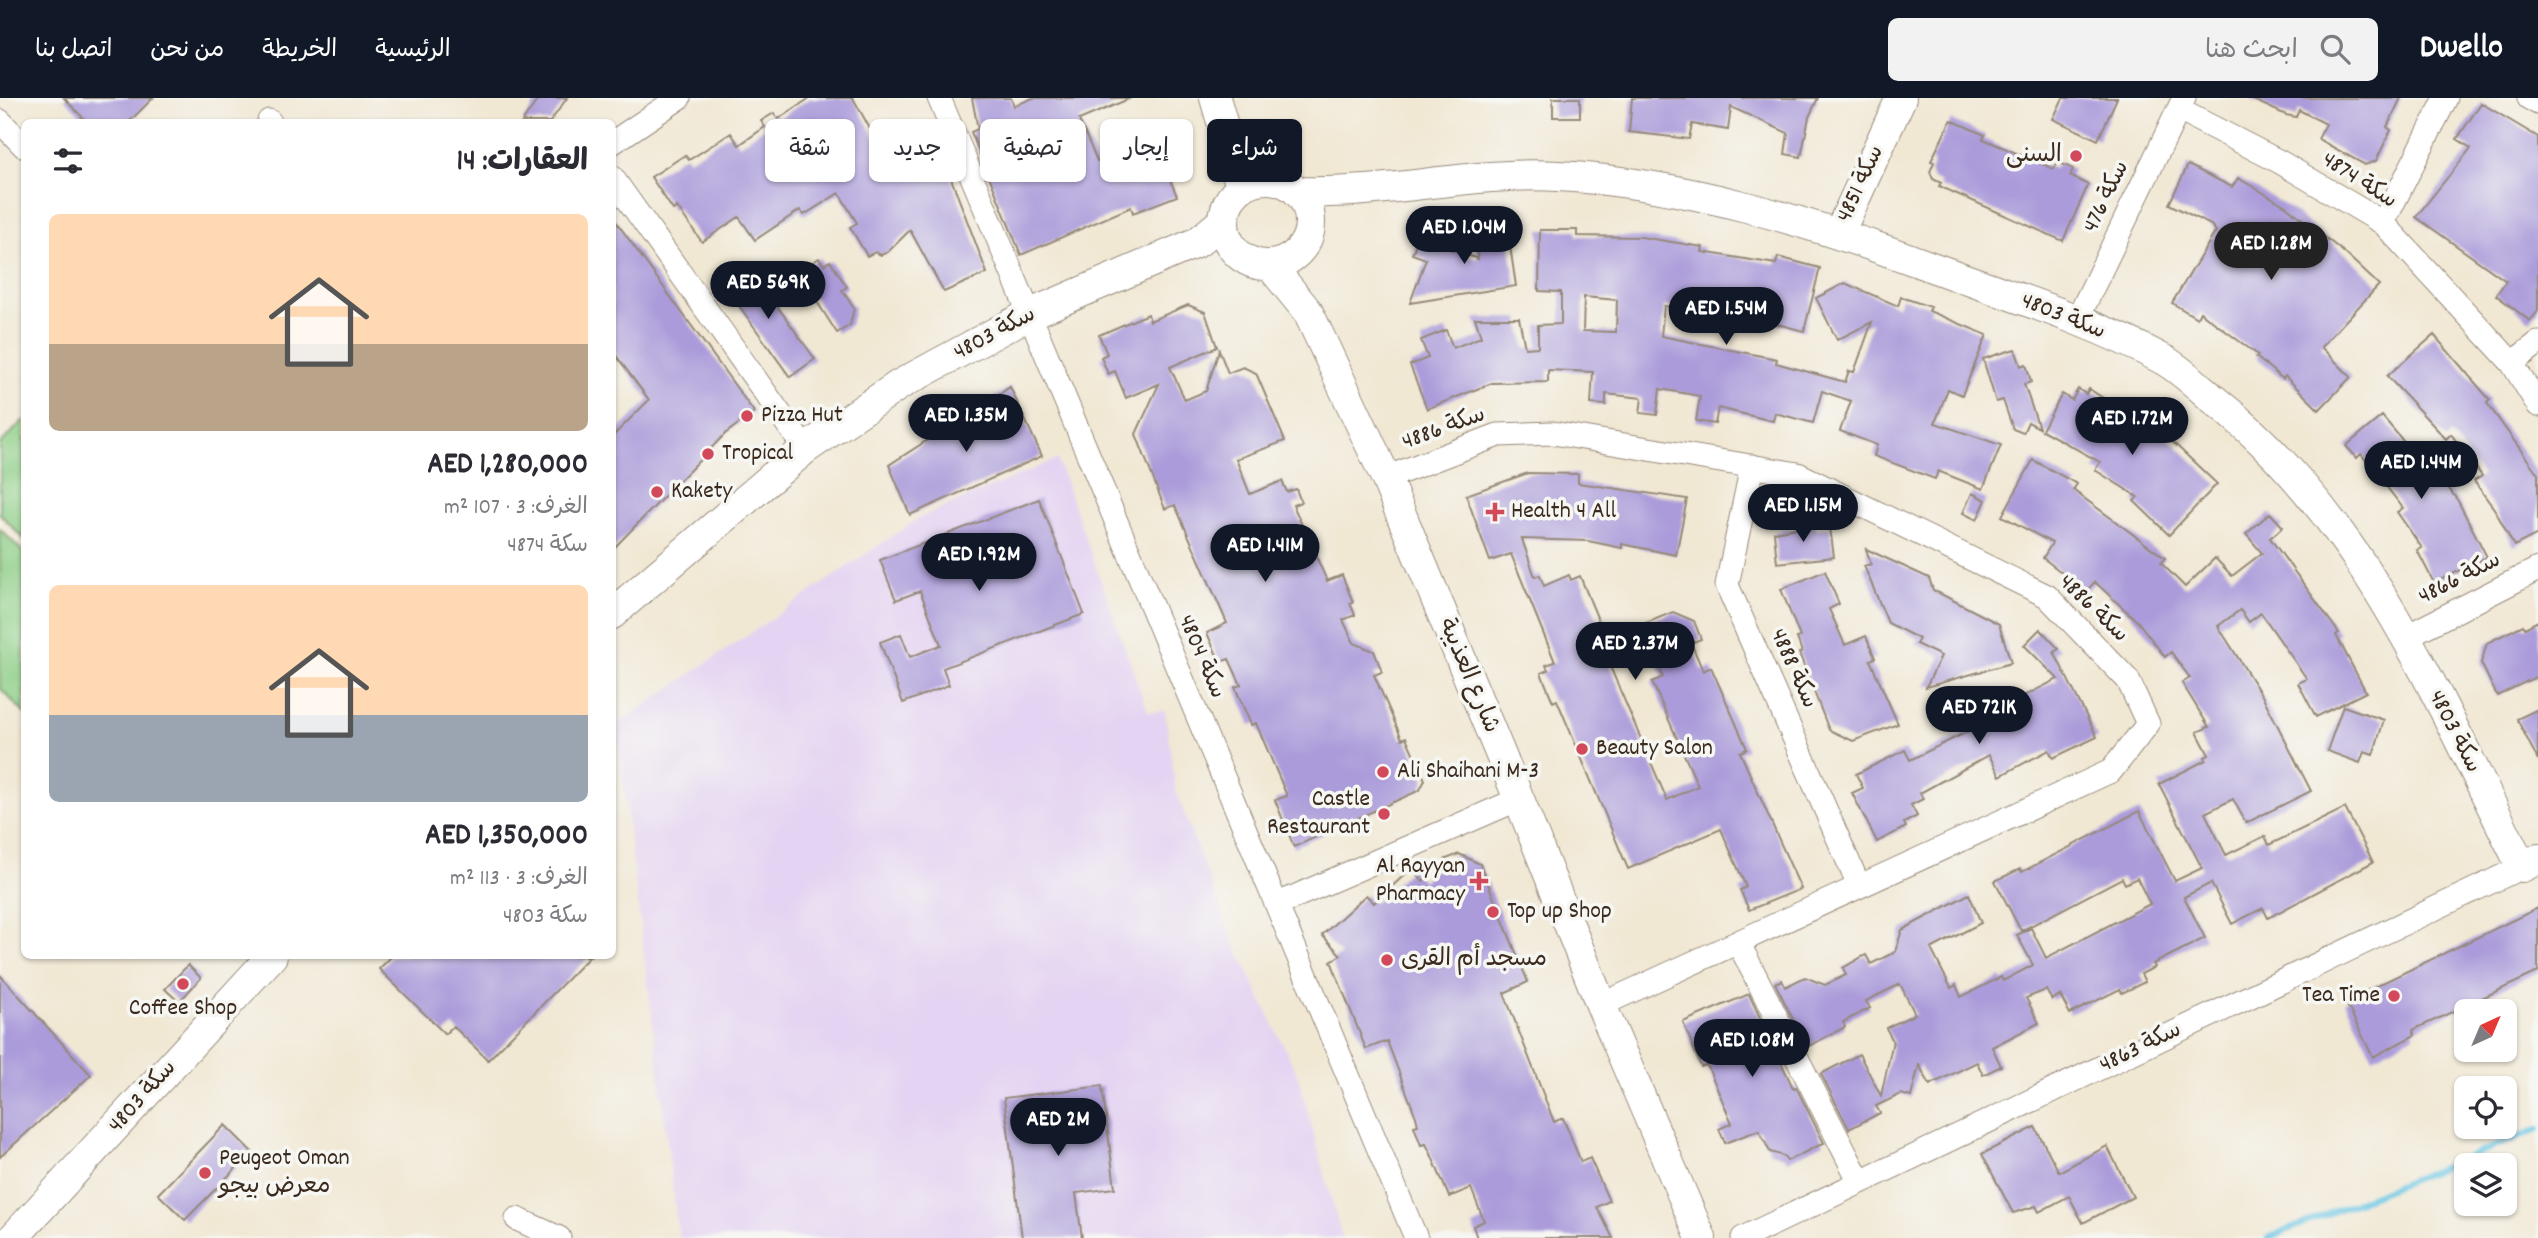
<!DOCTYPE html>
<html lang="ar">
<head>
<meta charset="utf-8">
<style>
	:root { --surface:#fff; --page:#f2f2f3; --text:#2b2b33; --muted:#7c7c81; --accent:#111827 }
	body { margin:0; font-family:Dekko,"Playpen Sans Arabic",sans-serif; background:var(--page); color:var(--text); direction:rtl; height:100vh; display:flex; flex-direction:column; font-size:26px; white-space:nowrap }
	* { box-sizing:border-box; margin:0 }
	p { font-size:23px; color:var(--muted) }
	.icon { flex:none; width:38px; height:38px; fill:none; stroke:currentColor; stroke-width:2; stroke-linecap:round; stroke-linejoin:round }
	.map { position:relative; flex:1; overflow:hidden; direction:ltr }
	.details { position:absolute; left:21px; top:21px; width:595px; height:840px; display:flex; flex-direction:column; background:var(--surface); border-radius:10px; box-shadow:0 2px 5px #0004; direction:rtl }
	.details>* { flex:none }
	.guide { position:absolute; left:637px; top:21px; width:665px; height:63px; direction:rtl; display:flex; gap:14px }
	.needle { width:46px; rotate:44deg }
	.controls { position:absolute; left:2454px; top:901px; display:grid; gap:14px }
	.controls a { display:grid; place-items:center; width:63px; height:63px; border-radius:10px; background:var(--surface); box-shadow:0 2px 5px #0004; font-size:35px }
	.price { position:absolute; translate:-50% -60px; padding:0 16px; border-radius:24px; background:var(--accent); color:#fff; font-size:23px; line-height:46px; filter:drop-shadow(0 2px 4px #0008) }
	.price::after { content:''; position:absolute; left:50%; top:42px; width:21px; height:16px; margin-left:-10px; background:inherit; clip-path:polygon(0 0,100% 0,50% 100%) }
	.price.on { background:#222; color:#fff }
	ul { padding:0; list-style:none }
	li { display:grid; align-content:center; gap:14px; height:371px; padding:0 28px }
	li span { display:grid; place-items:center; height:217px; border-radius:10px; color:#555 }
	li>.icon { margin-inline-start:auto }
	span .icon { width:126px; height:126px; fill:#fffc; stroke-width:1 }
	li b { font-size:30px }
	h2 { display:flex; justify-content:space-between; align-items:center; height:84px; padding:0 28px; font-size:30px }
	.tag { padding:0 24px; border-radius:10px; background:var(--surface); box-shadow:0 2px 5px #0004; font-size:24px; line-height:63px }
	.tag.on { background:var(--accent); color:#fff }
	header { display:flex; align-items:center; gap:42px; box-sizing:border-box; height:98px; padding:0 35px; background:var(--accent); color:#fff }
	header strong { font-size:33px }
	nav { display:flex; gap:38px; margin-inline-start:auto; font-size:24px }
	.search { width:490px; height:63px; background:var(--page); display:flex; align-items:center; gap:18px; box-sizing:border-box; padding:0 24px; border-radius:10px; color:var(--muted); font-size:26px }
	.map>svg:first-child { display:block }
	.built { fill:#e4d3f2 }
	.green { fill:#8cce85; stroke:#647c52; stroke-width:2 }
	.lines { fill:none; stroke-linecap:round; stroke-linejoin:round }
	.stream { stroke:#65c5e4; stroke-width:6 }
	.building { fill:#ab9bda; fill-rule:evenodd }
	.minor-casing { stroke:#968979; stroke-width:25 }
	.tertiary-casing { stroke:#968979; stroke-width:32 }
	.minor { stroke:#fff; stroke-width:23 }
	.tertiary { stroke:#fff; stroke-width:30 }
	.poi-dot { fill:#d1495b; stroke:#f6f6f2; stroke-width:2.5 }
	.labels { text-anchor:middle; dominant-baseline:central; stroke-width:7; stroke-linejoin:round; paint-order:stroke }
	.poi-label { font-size:24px; fill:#3b2a1e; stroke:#f6f6f2; text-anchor:start }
	.street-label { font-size:24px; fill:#3b2a1e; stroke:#f6f6f2 }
</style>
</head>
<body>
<header>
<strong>Dwello</strong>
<div class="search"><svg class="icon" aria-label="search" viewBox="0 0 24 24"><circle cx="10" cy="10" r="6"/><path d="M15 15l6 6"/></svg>ابحث هنا</div>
<nav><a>الرئيسية</a><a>الخريطة</a><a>من نحن</a><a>اتصل بنا</a></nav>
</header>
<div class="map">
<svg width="2538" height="1140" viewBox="0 0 2538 1140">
	<rect width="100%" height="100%" fill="#f6f6f2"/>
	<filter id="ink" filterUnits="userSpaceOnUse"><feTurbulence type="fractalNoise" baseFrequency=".0143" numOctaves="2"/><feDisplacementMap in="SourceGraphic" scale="14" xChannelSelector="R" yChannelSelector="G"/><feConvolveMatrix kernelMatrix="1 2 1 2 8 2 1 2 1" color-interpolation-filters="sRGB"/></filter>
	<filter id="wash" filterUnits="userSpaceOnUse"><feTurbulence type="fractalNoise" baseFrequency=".00686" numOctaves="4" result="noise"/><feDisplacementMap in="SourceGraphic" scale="28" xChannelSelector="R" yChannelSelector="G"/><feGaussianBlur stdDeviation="1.57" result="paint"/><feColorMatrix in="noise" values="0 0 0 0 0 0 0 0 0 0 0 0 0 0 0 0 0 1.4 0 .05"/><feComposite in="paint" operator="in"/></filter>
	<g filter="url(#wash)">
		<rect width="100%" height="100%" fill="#f1e8d4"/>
		<path class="built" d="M1057 361 1148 614 1165 613 1176 694 1230 836 1298 978 1342 1140H679L616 627 919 420Z"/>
		<path class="green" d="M24 322V441L0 416V346Z
			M0 431 24 455V615L0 590Z"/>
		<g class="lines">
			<path class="stream" d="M2268 1140 2538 1031"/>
		</g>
		<g id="blocks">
			<path class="building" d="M64 0H153L129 24H87Z
				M539 0H567L550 24H522Z
				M810 0H853L890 67 936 41 987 175 944 194 910 132 888 154 881 157 875 154 867 158 850 129 857 125 839 95 804 117 800 112 755 142 739 119 702 144 677 109 673 112 651 79 685 57 689 62 731 35 739 47 765 29 761 23 774 15 778 21Z
				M972 0H1011L1014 8 1033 0H1131L1079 22 1097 63 1100 62 1106 74 1158 53 1177 98 1133 115 1131 109 1021 157 971 34 978 31Z
				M1553 0H1580V19H1553Z
				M1632 0H1818L1809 19 1801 59 1785 56 1788 35 1731 9 1728 32 1692 26 1689 41 1629 34Z
				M2063 0H2117L2098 42 2053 21Z
				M2249 0H2401L2387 29 2391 32 2376 63 2365 67 2318 41 2326 26 2299 12 2296 19 2286 17Z
				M2481 5 2538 39V213L2530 223 2496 197 2506 183 2416 119 2471 50 2457 41Z
				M1951 22 1985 37 1983 41 2054 71 2058 64 2073 71 2070 78 2088 87 2063 143 1939 88 1941 85 1933 81 1930 74 1934 64 1931 63Z
				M2188 67 2232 89 2238 80 2286 108 2346 156 2379 187 2321 249 2351 279 2319 312 2285 278 2283 281 2256 259 2258 257 2200 214 2197 220 2172 205 2216 133 2211 127 2169 106Z
				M612 118 754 314 725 336 612 452V339L649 302 612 252Z
				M1423 128 1437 134 1433 145 1478 161 1474 133 1507 128 1516 188 1410 205 1426 161 1412 156Z
				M1540 132H1577V138L1641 139 1703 149 1702 154 1776 166 1778 159 1820 170 1804 233 1750 219 1664 208 1661 238 1777 261 1776 265 1845 284 1849 273 1854 274 1872 224 1837 242 1816 200 1845 185 1898 208 1901 199 1931 209 1929 213 1987 237 1962 297 1948 291 1935 325 2001 347 1983 391 1938 373 1935 381 1874 358 1877 347 1840 333 1851 303 1822 293 1813 325 1775 315 1773 323 1718 310 1715 326 1696 323 1700 298 1660 291 1657 317 1640 315 1642 300 1606 296V307L1591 306 1593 274 1548 272V284L1492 285 1427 311 1410 267 1428 260 1421 242 1446 232 1453 250 1481 239 1475 220H1519L1525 250 1538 249V227L1561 226V194L1539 193ZM1584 199 1617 202 1616 234 1583 233Z
				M819 160 824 167 830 163 847 189 842 192 854 210 850 227 837 235 798 174Z
				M747 166 815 261 790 279 722 184Z
				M1188 207 1205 214 1217 249 1170 269 1185 302 1206 293 1219 252 1228 275 1243 269 1256 275 1285 343 1236 361 1250 396 1282 383 1287 394 1296 391 1301 404 1293 407 1327 483 1342 477 1353 504 1350 505 1355 517 1343 522 1354 545 1374 553 1382 574 1374 577 1402 641 1406 639 1425 682 1420 692 1294 749 1275 702 1287 698 1256 625 1251 627 1235 589 1241 587 1229 561 1220 564 1207 535 1227 525 1175 407 1165 411 1136 336 1159 286 1126 300 1115 273 1108 276 1101 259 1107 256 1099 237 1148 216 1150 223Z
				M2434 237 2490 302 2487 305 2538 376V436L2514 448 2495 412 2474 383 2482 378 2451 336 2446 341 2387 278Z
				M2015 251 2021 268 2026 266 2031 284 2024 286 2039 330 2028 324 2023 335 2013 331 2003 302 1996 304 1983 261Z
				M1010 289 1042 358 910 417 889 367Z
				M2078 291 2086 296 2089 291 2176 347 2217 386 2169 437 2134 403 2138 399 2095 372 2100 364 2042 332 2062 296 2072 302Z
				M2382 318 2409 350 2411 349 2420 361 2423 358 2442 381 2458 403 2487 459 2434 485 2417 452 2422 450 2397 414 2403 410 2361 356 2357 360 2346 348Z
				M2033 362 2077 386 2073 392 2165 460 2161 465 2185 489 2215 460 2232 478 2262 455 2246 436 2270 415 2283 429 2270 440 2339 535 2336 537 2366 594 2316 619 2298 585 2307 581 2261 515 2249 524 2240 512 2218 528 2264 601 2311 693 2246 725 2233 701 2205 715 2226 757 2265 738 2269 747 2345 710 2373 764 2268 820 2263 810 2232 826 2211 785 2184 799 2205 840 2153 866 2155 869 2141 876 2145 884 2122 895 2120 891 2070 916 2060 897 2052 902 2046 892 2026 900 2039 925 1992 949 2001 968 1983 977 1977 964 1930 987 1919 967 1911 999 1901 996 1876 1008 1880 1015 1849 1031 1821 976 1859 956 1881 998 1893 943 1886 930 1915 916 1900 886 1866 903 1870 910 1843 924 1845 929 1807 949 1775 885 1782 882 1785 889 1805 879 1825 887 1846 877 1843 870 1862 859 1866 857 1871 866 1895 854 1902 832 1969 796 1981 825 1931 851 1951 890 1956 887 1961 899 2001 879 2003 883 2033 867 2017 837 2031 830 2046 860 2150 806 2137 780 2125 786 2122 780 2021 833 1995 783 2020 771 2022 774 2139 713 2175 783 2202 770 2159 686 2206 662 2205 659 2209 657 2197 634 2209 629 2182 585 2190 580 2171 554 2165 559 2138 524 2095 484 2086 493 2043 460 2052 445 2002 418Z
				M1528 375 1578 376V385L1687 401 1676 457 1622 446V450L1588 443 1522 441 1535 479 1540 477 1544 488 1569 477 1571 482 1580 478 1601 529 1594 531 1667 702 1698 688 1652 584 1663 579 1650 545 1644 547 1636 529 1673 514 1694 523 1701 541 1691 545 1703 573 1711 569 1734 621 1747 651 1740 654 1801 791 1749 812 1740 792 1746 789 1721 731 1628 771 1557 602 1553 604 1541 575 1548 572 1546 567 1555 564 1511 456 1490 463 1466 397Z
				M1972 395 1986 402 1977 422 1963 415Z
				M1039 401 1084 516 943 570 949 587 903 605 880 544 901 536 910 559 941 547 920 493 896 502 880 462Z
				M1814 427 1815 431 1830 429 1834 459 1777 465 1774 434Z
				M1866 451 1929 480 1933 492 1999 526 2011 565 1926 589 1941 558 1916 546 1919 541 1888 525 1864 468 1871 466Z
				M1825 473 1839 506 1829 511 1845 547 1866 538 1875 560 1870 562 1898 626 1853 643 1829 632 1799 555 1802 554 1797 540 1800 539 1781 491Z
				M2538 523V578L2497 598 2481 565 2487 545 2523 527 2525 530Z
				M2040 531 2059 551 2054 554 2097 639 2053 660 2049 652 2000 678 1989 657 1920 695 1923 701 1911 707 1917 718 1904 725 1906 729 1877 744 1852 695 1863 690 1856 676 1905 652 1910 662 1975 630 1969 620 1978 615 2005 601 2008 606 2058 581 2024 547Z
				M2343 608 2384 622 2373 657 2364 654 2360 665 2327 653Z
				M2538 611V662L2517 621Z
				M1459 756 1480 766 1528 884 1504 895 1554 1024 1563 1020 1581 1064 1590 1060 1609 1103 1597 1109 1613 1140H1477L1473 1128 1484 1123 1471 1090 1449 1099 1431 1056 1426 1046 1421 1047 1414 1028 1418 1027 1416 1019 1387 943 1366 951 1331 863 1341 857 1322 837 1366 797 1374 805 1412 770 1423 783 1446 761Z
				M2538 810V874L2413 932 2415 937 2373 959 2345 903Z
				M392 858H590L488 962 453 928 445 936 379 871Z
				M188 867 201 880 179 904 165 891Z
				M0 877 91 977 0 1059Z
				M1749 896 1793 990 1796 989 1824 1045 1787 1063 1784 1058 1770 1054 1759 1032 1725 1045 1719 1031 1732 1025 1707 967 1701 969 1683 924Z
				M1102 988 1115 1090 1076 1095 1082 1140H1022L1004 1000Z
				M225 1027 252 1054 185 1122 158 1096Z
				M2035 1029 2059 1074 2107 1048 2133 1099 2083 1125 2069 1098 2039 1114 2036 1108 2013 1115 1982 1056Z"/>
		</g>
	</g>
	<g filter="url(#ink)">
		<use href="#blocks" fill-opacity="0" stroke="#968979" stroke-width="2"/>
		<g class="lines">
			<g class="minor-casing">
				<path id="minor" d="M939 0 1416 1140
					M2529 0 2538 5
					M2179 12 2280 64 2383 125 2512 265 2538 307
					M0 23 24 48
					M269 23 270 24
					M612 45 679 0
					M612 79 805 351
					M2383 125 2446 0
					M2077 222 2184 0
					M2512 265 2538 245
					M1752 368 1727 487 1859 788
					M1386 380 1498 337 1553 335 1798 376 2047 498 2128 582 2148 626 2111 673 1601 907
					M2407 538 2538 471
					M1278 806 1519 701
					M1738 844 1860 1084
					M517 1121 559 1140
					M1743 1140 2522 769"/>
			</g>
			<g class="tertiary-casing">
				<path id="tertiary" d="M1215 0 1241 89
					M1224 124a43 43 0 1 1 86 0a43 43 0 1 1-86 0Z
					M1299 94C1386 97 1471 73 1558 78 1687 85 1809 124 1929 168 2008 197 2090 222 2164 262 2181 272 2197 287 2212 300 2365 420 2437 600 2522 769L2538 761
					M1839 135 1901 0
					M1270 167 1308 214 1386 380 1519 701 1601 907 1701 1140
					M612 516 805 351 899 287 1028 217 1198 144 1224 122
					M13 1140 272 858"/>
			</g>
			<use href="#minor" class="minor"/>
			<use href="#tertiary" class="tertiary"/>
		</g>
	</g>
	<g class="poi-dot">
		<circle cx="2076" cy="58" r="7"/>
		<circle cx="747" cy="318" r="7"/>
		<circle cx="708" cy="356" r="7"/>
		<circle cx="657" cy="394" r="7"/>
		<path d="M1491.5 403.5h7v7h7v7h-7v7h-7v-7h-7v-7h7z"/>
		<circle cx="1582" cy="651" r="7"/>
		<circle cx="1383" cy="674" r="7"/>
		<circle cx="1384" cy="716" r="7"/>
		<path d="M1475.5 772.5h7v7h7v7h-7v7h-7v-7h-7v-7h7z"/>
		<circle cx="1493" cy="814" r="7"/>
		<circle cx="1387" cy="862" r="7"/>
		<circle cx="183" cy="886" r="7"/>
		<circle cx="2394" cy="898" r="7"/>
		<circle cx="205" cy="1075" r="7"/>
	</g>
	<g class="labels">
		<g class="poi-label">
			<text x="2062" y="58" text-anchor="end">السنى</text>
			<text x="761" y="318">Pizza Hut</text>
			<text x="722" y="356">Tropical</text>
			<text x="671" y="394">Kakety</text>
			<text x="1511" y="414">Health 4 All</text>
			<text x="1596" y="651">Beauty Salon</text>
			<text x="1397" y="674">Ali Shaihani M-3</text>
			<text x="1370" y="702" text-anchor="end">Castle<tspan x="1370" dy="28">Restaurant</tspan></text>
			<text x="1465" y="769" text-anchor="end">Al Rayyan<tspan x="1465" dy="28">Pharmacy</tspan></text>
			<text x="1507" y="814">Top up Shop</text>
			<text x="1401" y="862">مسجد أم القرى</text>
			<text x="2380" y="898" text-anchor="end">Tea Time</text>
			<text x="183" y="911" text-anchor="middle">Coffee Shop</text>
			<text x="219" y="1061">Peugeot Oman<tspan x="219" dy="28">معرض بيجو</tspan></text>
		</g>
		<g class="street-label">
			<text transform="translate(2359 83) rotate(33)">سكة 4874</text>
			<text transform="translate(1861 86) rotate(-65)">سكة 4851</text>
			<text transform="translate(2107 99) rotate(-64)">سكة 476</text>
			<text transform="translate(2063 219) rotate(22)">سكة 4803</text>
			<text transform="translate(995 236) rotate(-28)">سكة 4803</text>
			<text transform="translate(1444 331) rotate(-20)">سكة 4886</text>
			<text transform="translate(2460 481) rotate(-27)">سكة 4866</text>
			<text transform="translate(2093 511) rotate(44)">سكة 4886</text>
			<text transform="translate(1201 559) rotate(67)">سكة 4804</text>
			<text transform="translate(1793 571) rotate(66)">سكة 4888</text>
			<text transform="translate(1468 578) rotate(67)">شارع العذيبة</text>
			<text transform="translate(2454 634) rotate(63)">سكة 4803</text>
			<text transform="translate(2141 950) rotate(-26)">سكة 4863</text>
			<text transform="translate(143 999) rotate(-48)">سكة 4803</text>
		</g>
	</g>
</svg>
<div class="controls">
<a><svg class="needle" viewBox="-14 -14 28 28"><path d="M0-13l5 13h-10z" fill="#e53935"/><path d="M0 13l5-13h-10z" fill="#7c7c81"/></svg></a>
<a><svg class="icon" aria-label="locate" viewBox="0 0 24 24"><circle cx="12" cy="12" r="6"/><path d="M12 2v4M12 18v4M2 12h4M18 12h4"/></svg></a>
<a><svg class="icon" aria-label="layers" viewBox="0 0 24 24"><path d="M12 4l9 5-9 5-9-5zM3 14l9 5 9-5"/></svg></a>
</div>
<b class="price" style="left:1464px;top:168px">AED 1.04M</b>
<b class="price on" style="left:2271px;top:184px">AED 1.28M</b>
<b class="price" style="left:768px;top:223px">AED 569K</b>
<b class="price" style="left:1726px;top:249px">AED 1.54M</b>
<b class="price" style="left:966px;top:356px">AED 1.35M</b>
<b class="price" style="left:2132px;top:359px">AED 1.72M</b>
<b class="price" style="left:2421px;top:403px">AED 1.44M</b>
<b class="price" style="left:1803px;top:446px">AED 1.15M</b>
<b class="price" style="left:1265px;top:486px">AED 1.41M</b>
<b class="price" style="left:979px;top:495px">AED 1.92M</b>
<b class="price" style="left:1635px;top:584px">AED 2.37M</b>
<b class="price" style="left:1979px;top:648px">AED 721K</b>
<b class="price" style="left:1752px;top:981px">AED 1.08M</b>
<b class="price" style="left:1058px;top:1060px">AED 2M</b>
<div class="guide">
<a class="tag on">شراء</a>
<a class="tag">إيجار</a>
<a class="tag">تصفية</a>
<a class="tag">جديد</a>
<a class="tag">شقة</a>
</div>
<section class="details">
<h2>العقارات: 14<svg class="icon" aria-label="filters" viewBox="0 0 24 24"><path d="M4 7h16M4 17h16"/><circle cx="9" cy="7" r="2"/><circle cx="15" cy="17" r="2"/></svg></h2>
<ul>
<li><span style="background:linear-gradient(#ffd9b3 60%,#b9a48a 0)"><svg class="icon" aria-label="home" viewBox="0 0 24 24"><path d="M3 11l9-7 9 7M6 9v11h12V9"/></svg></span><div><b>AED 1,280,000</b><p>الغرف: 3 · 107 m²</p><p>سكة 4874</p></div></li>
<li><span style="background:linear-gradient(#ffd9b3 60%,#9aa5b1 0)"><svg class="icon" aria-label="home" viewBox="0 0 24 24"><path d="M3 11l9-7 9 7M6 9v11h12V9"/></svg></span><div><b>AED 1,350,000</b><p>الغرف: 3 · 113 m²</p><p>سكة 4803</p></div></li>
</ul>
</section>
</div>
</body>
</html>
